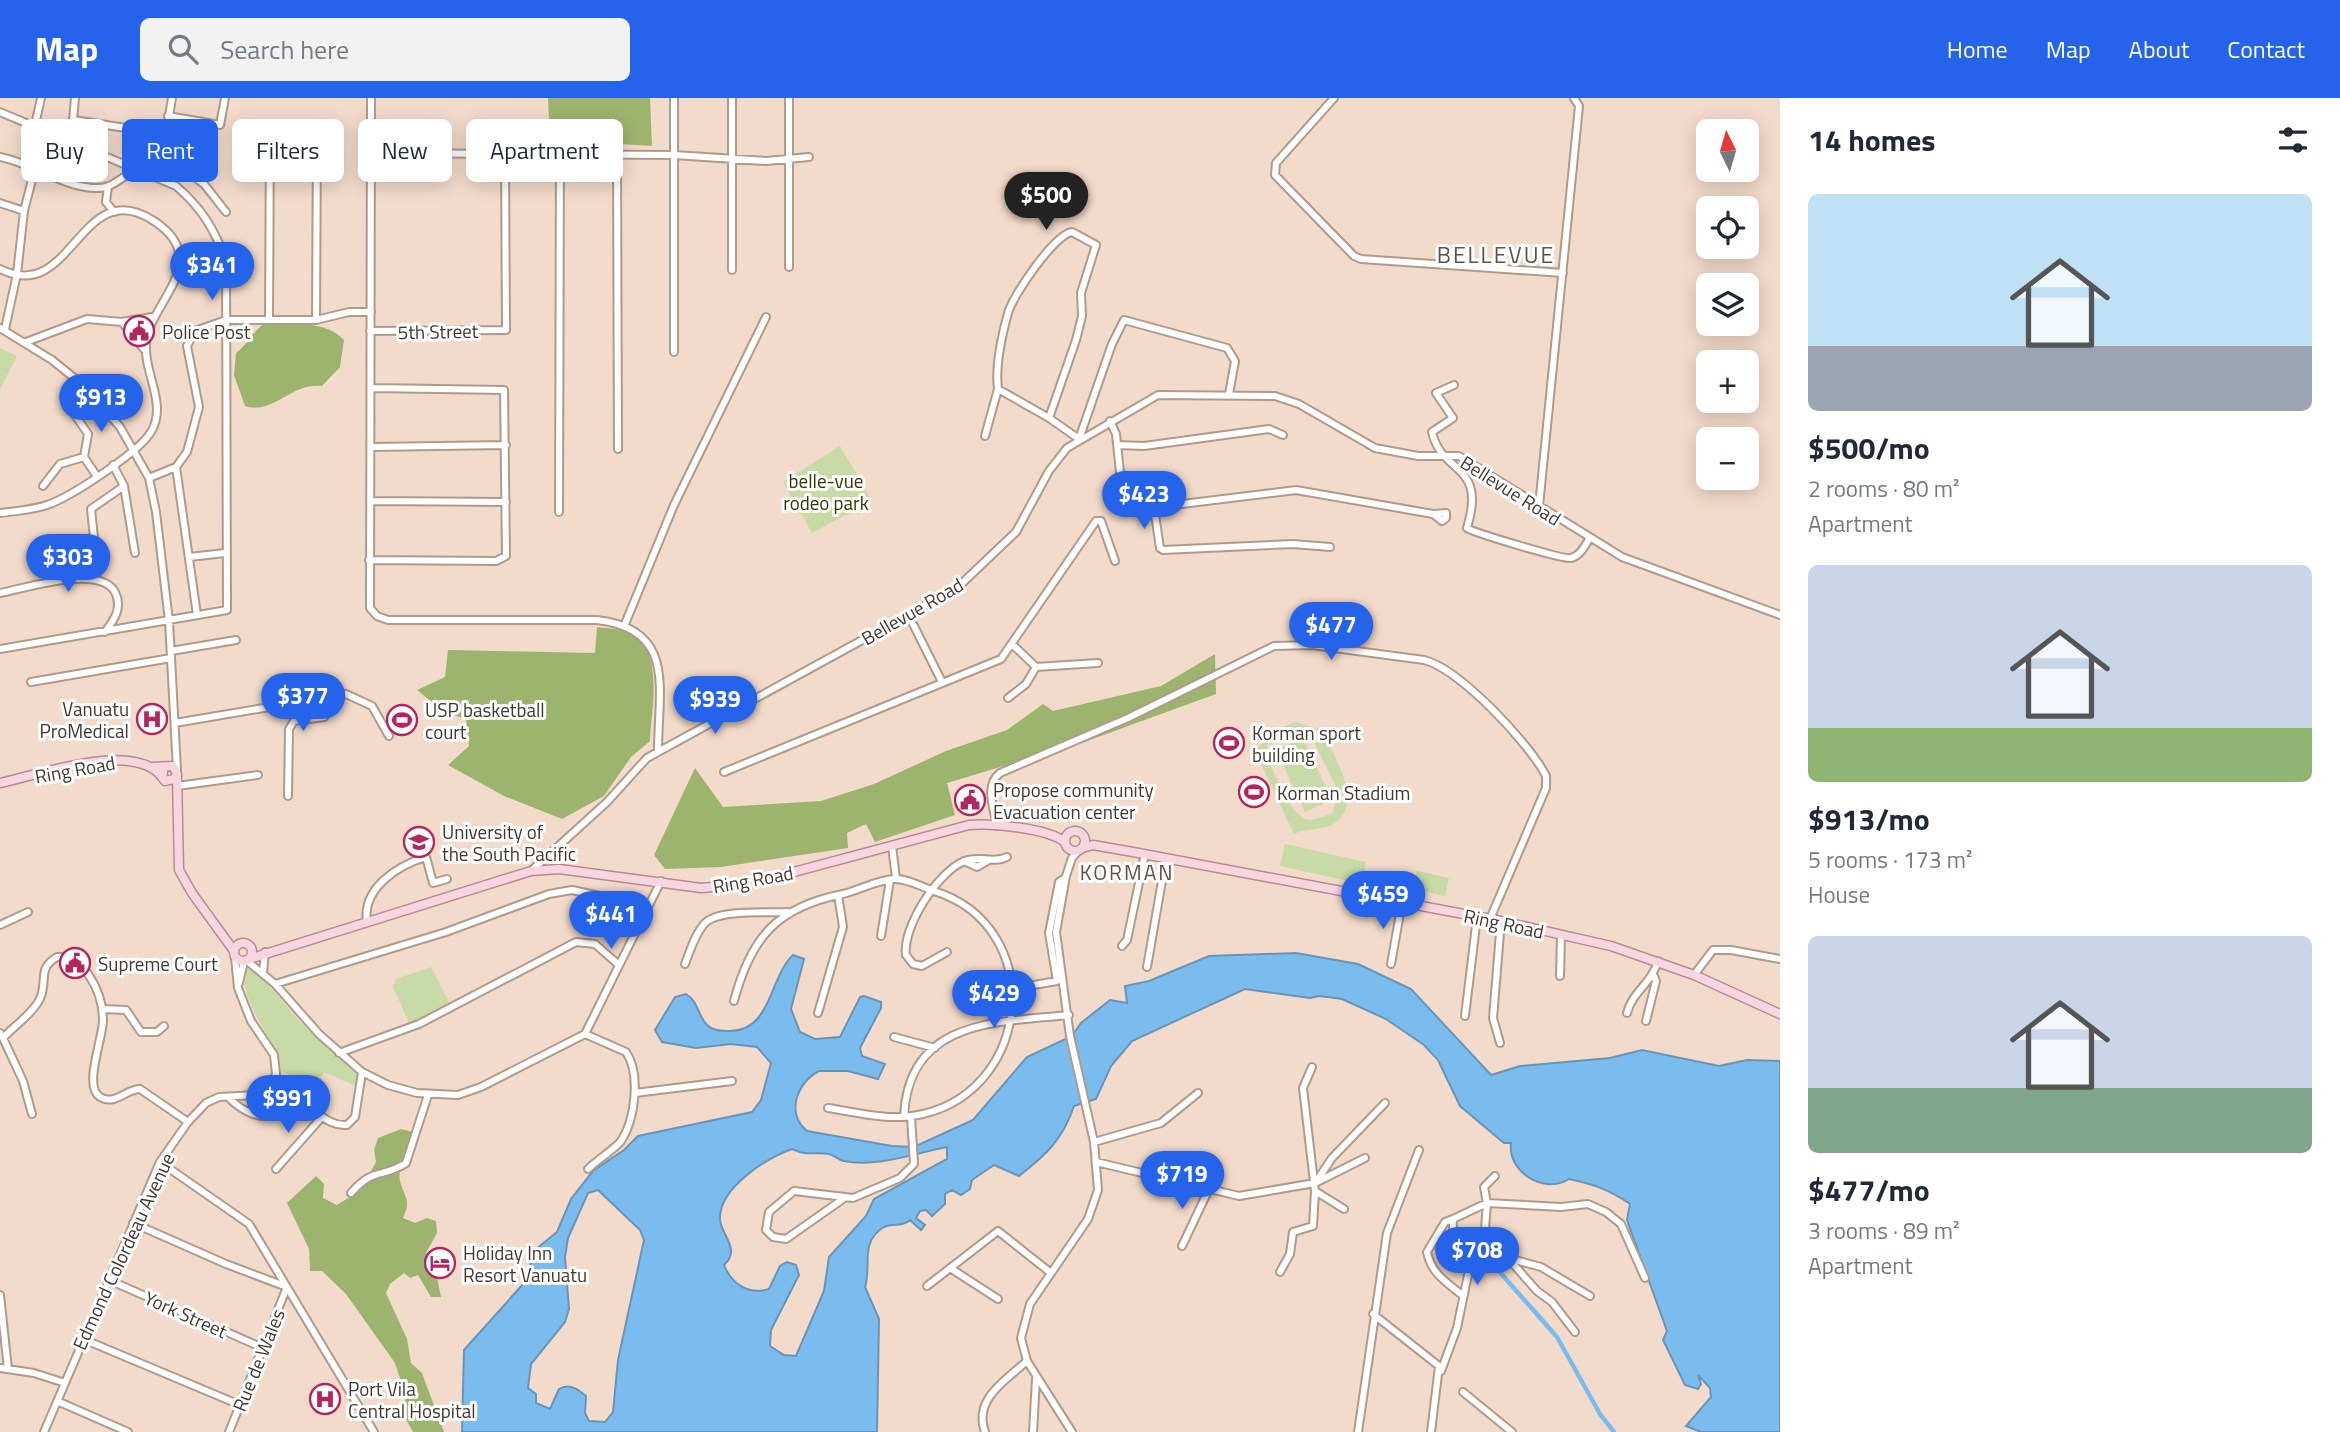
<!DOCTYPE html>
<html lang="en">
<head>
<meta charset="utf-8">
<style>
	:root { --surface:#fff; --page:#f2f2f3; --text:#1f2937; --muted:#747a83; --accent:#2563eb }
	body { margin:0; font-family:"Titillium Web",sans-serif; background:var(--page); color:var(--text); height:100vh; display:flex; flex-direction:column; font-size:26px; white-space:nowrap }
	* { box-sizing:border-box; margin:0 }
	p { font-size:23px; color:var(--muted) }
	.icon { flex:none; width:38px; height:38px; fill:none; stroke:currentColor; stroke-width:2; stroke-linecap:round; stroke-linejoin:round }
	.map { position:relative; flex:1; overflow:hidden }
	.side { display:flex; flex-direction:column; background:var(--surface); width:560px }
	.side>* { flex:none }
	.guide { position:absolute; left:21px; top:21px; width:665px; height:63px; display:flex; gap:14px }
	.needle { width:46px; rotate:355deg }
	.fabs { position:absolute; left:1696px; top:21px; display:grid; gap:14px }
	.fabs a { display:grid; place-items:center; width:63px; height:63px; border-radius:10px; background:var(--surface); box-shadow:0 4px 18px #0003; font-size:35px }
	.price { position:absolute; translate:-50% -60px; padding:0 16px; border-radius:24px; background:var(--accent); color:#fff; font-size:23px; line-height:46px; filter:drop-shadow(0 2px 4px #0008) }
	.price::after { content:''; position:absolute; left:50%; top:42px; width:21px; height:16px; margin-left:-10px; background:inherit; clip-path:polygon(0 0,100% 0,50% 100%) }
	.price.active { background:#222; color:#fff }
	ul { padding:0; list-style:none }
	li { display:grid; align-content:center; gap:14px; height:371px; padding:0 28px }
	li span { display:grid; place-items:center; height:217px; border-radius:10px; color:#555 }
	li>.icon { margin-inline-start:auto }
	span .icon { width:126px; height:126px; fill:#fffc; stroke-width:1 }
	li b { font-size:30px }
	h2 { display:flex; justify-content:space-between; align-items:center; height:84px; padding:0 28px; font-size:30px }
	.tag { padding:0 24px; border-radius:10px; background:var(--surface); box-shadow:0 4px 18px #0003; font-size:24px; line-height:63px }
	.tag.active { background:var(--accent); color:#fff }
	header { display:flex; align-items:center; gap:42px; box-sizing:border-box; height:98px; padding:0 35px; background:var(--accent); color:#fff }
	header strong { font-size:33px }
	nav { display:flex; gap:38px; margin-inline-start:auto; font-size:24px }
	.search { width:490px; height:63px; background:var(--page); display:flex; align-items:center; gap:18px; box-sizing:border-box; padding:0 24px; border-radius:10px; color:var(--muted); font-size:26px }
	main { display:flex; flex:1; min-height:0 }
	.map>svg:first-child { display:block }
	.green { fill:#c8daa6; fill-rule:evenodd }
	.forest { fill:#9db46e }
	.water { fill:#7bbcef; stroke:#6a94b6; stroke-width:2; fill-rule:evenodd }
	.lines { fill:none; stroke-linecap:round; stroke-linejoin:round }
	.canal { stroke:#7bbcef; stroke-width:4.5 }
	.minor-casing { stroke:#b09a8a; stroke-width:10 }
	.major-casing { stroke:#b58c94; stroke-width:11 }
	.minor { stroke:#fff; stroke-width:6 }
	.major { stroke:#f8d6df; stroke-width:8 }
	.labels { text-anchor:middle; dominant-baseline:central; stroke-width:6; stroke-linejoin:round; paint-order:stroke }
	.poi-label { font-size:19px; fill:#413831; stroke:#fff; text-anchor:start }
	.street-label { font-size:19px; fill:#413831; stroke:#fff }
	.park-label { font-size:19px; fill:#2c3a03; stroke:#fff }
	.neighbourhood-label { font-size:21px; letter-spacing:2px; fill:#655143; stroke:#fff }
	.quarter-label { font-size:23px; letter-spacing:2px; fill:#655143; stroke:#fff }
</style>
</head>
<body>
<header>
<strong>Map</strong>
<div class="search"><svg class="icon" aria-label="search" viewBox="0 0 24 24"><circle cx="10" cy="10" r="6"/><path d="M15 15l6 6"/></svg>Search here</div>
<nav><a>Home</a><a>Map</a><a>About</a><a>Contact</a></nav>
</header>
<main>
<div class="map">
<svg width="1780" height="1334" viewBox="0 0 1780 1334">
	<rect width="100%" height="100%" fill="#f3dbcb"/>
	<path class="green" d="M0 250 17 258 0 291Z
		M840 348 872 403 812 435 783 384Z
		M1296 624 1321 631C1331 654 1365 702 1336 724 1323 734 1308 729 1294 736L1255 654 1271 633ZM1294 630 1310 637 1339 694 1332 715C1325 718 1314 723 1306 721 1291 718 1272 669 1265 656L1269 643Z
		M1303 640 1332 702 1305 714 1276 652Z
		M1285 746 1366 764 1362 786 1280 768Z
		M1417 773 1449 780 1445 798 1413 791Z
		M431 869 451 908 409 925 393 889 396 881Z
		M248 871 260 877 300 924 357 977 358 989 324 974 317 990 281 973C279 944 232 895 248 871Z"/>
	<path class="forest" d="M548 0H650L652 48 585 44 549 20Z
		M264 226C290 227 325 221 344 242L340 269 322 288C291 284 274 317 245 308L234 277 236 255C248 246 252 234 264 226Z
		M597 529C609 531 624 530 634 537 664 558 651 612 650 643L631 659 604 698 562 721 504 698 448 667 469 648 466 621 444 614 417 592 445 579 448 552 595 555Z
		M1215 556 1216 596 1087 643 947 685 955 717 875 744 866 726 847 735 848 750 721 769 665 771 654 757 695 670 723 709 821 703 874 686 946 653 1007 632 1043 606 1053 613 1161 588Z
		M401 1031 413 1034C408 1047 397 1068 400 1083 404 1099 412 1101 403 1120L415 1125 427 1120 436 1123 437 1135 426 1155 428 1169 437 1180 441 1199H431L418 1177 410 1180 404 1175 390 1186 386 1195 407 1241 411 1265 422 1275 444 1334H413L402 1314 406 1299 395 1265 346 1196 322 1173H310L309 1151 287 1105 316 1078 324 1086 323 1100 337 1107 361 1092 376 1064 374 1052 378 1040Z"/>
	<path class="water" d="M1296 855 1358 866 1411 891 1491 977 1520 968 1610 960 1642 952 1719 968 1747 962 1780 963V1334H1701L1686 1328 1711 1299 1710 1290 1698 1277 1701 1286 1698 1291 1685 1287 1663 1242 1667 1233 1627 1122 1630 1106C1610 1092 1593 1086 1569 1081 1545 1097 1507 1074 1511 1045H1504L1460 1008 1438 962 1424 947 1386 921 1342 901 1319 898 1310 900 1245 891 1132 943 1111 968 1096 1001 1074 1008C1063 1041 1046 1057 1019 1078L994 1067 972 1082 970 1091 961 1097 952 1092 945 1096V1106L932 1118 926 1112 920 1113 916 1120 925 1127 921 1132 910 1122C903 1129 893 1125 884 1129 859 1144 872 1168 865 1189L879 1221 877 1334H462L464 1252 524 1185 536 1151 557 1134 571 1101 593 1073 624 1052 638 1038 752 1014 761 1002 771 965 757 949 731 946 696 950 662 944 655 932 675 899 686 896C698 903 698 918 707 927 712 932 720 933 727 933 772 935 768 881 793 857L804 861 791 911 800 934 815 941 840 939 860 899 864 898 881 904V910L860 950 862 958 885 966 878 981 848 973H819C796 985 786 1016 807 1033L892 1048 914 1049 973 1022 1027 959 1072 938 1081 925 1110 902 1127 905 1125 888 1149 883 1209 858ZM947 1049V1061L874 1101 866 1118 829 1159 824 1193 796 1258 784 1257 770 1248 771 1232 799 1177 796 1167 787 1164 780 1168 769 1191C749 1197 732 1187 724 1167 741 1152 722 1138 720 1122 718 1090 767 1060 792 1051 809 1059 813 1053 829 1056 834 1057 838 1062 844 1063 877 1070 915 1055 947 1049ZM598 1092 640 1132 644 1142 618 1262 613 1314 605 1324 589 1323 585 1315 586 1298C578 1291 569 1285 559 1291L550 1311 536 1305V1296L528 1290 531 1266 565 1224 569 1211 565 1159 568 1140 588 1095Z"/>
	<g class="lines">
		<path class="canal" d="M1498 1172 1557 1239 1600 1316 1614 1334"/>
		<g class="minor-casing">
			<path id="minor" d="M75 0 73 22 166 36
				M371 0 370 510 377 518 388 522H597C677 531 658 592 658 653
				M732 0V172
				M1334 0 1276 65 1275 77 1354 158 1361 161 1563 175
				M0 14 176 88C201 109 215 132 226 163L227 512 0 551
				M168 18 220 27 225 0
				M35 27 41 0
				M371 55 674 57 766 63 809 59
				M617 56 618 351
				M0 59C32 64 78 99 109 88 118 84 128 76 136 70
				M156 61 184 71 193 23
				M184 71 204 86 226 114
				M149 74 166 36 172 0
				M108 88 106 104 114 114
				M0 105 24 113 35 70
				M789 169V0
				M0 171C73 208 80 74 154 123 215 163 149 205 146 245 143 274 168 306 151 334 139 354 71 399 47 407 32 412 16 413 0 415
				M316 222 349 214H371
				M122 224 144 251
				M0 230 52 262 83 287 120 329 149 380 156 414 169 523 177 672
				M5 231 17 176 24 113
				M370 233 506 232 505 56
				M26 244 87 221 122 224 152 219
				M674 254V0
				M1454 287 1436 295 1453 320 1432 334C1442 378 1487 364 1467 430 1472 434 1564 462 1571 460 1580 458 1585 448 1589 441
				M998 291C995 269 1002 237 1008 215 1013 197 1055 136 1072 134L1096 147 1081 195 1082 218 1076 242 1049 320 1079 341 1112 246 1124 222 1227 250 1235 263 1229 296
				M71 311 88 336 84 359 96 377
				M1110 323 1116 336 1123 403 1133 412 1296 392 1433 416 1446 415V420L1442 423 1433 416
				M985 338 998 291 1049 320
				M1117 347 1144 348 1269 331 1283 337
				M371 349 506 347
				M113 367 124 388 135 455
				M176 369 197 517
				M149 380 176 369 187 354 199 309 187 248 195 233 226 222H316L317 37 270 32 269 222
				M43 388 60 366 84 359
				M370 403 506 404
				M1539 408 1579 8 1574 0
				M1154 410 1160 450 1163 452 1293 446 1330 449
				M559 414 560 57
				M76 443 83 480
				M60 445 94 440 91 411 124 388
				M189 459 225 455
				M369 462 496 463 506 458 504 292 372 290
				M0 495C26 490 100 466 115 494 123 510 114 522 105 534
				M909 518 942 584
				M625 526 674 407 766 219
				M171 553 236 542
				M1036 569 1098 565
				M31 584 171 560
				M1008 600 1026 586 1036 569 1012 546
				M175 625 346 596 372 608 389 638
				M724 674 1001 561 1096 423H1101L1115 463
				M177 688 258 677
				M288 698 289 631 294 623 324 619 325 598
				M997 728C994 710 984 688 1000 675L1128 620 1274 548 1312 547 1424 562C1459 570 1530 646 1546 678V690L1490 821
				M892 748 896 780
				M964 763 977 769 989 762
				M531 773 607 704 647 660 957 490 1016 434 1049 373 1067 350 1158 297 1275 298 1299 306 1375 350 1418 358H1459L1622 459 1780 517
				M367 824C362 791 396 768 426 759L433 785 447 781
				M0 827 28 814
				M881 838 890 782
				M1122 848 1127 842 1145 756
				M947 854 922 868 913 866 906 857C902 829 939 772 965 763 980 757 993 766 1007 759
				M246 862 275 886 319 936 362 974 388 987 417 995 458 997 481 989 585 936 661 783
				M685 866C690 853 695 836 705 825 719 811 768 815 788 814
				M1391 866 1402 804
				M1147 869 1166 760
				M263 875 265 854
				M1694 877 1713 852H1731L1780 861
				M1560 878 1561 837
				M239 885 244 863
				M275 886 446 834 549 796 572 792 614 801 642 820
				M1010 891 1057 883 1049 835 1059 784 1065 780
				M734 903C751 839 777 809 843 796 859 792 877 782 894 781 906 780 922 789 934 793 1050 829 1032 1001 912 1018 885 1022 855 1014 828 1010
				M102 911 126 912 141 934H157L164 928
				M818 915 843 829 838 797
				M1627 915C1632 894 1652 885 1658 863
				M1465 918 1477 819
				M1646 923 1656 883 1654 878
				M0 935 3 940C14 928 36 913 41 898 47 881 38 870 57 859 72 858 81 865 88 876 97 889 103 906 103 922 103 940 83 989 100 999 115 1008 126 991 140 991L188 1024
				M585 936 626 954C641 976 635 1022 621 1043 616 1050 596 1063 588 1071
				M894 939 935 950
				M3 940 23 983 32 1016
				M1500 945 1493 920 1501 823
				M339 955 419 926 576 844 595 846 619 867
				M635 995 732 983
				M230 1001C240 1011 260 1023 274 1016 280 1013 285 1005 293 1005 312 1005 325 1029 347 1027L355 1019 362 974
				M904 1019C908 922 995 924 1069 917
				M1094 1044 1161 1025 1198 995
				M160 1064 249 1126 374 1334
				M1096 1064 1239 1098 1315 1085 1365 1060
				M276 1071 321 1020
				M1316 1084 1332 1060 1385 1005
				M1315 1093 1344 1111
				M351 1095C374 1068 382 1081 406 1065L428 997
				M843 1101 786 1141 773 1139 766 1132 769 1114 794 1093 853 1100 900 1080 914 1066 911 1019
				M1453 1121 1445 1124 1427 1154C1431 1175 1446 1184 1462 1197
				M133 1125 226 1166 287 1189
				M1182 1148 1209 1091
				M1483 1157 1508 1160 1537 1193 1552 1204 1575 1234
				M1508 1160 1541 1169 1590 1198
				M950 1170 998 1201
				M1469 1172 1483 1157 1487 1105 1484 1089 1495 1078
				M1280 1174 1290 1156 1293 1134 1313 1128 1315 1093 1303 990 1312 969
				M109 1182 263 1250
				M927 1188 998 1133 1051 1175
				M0 1197 8 1271
				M1373 1216 1439 1268 1431 1334
				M83 1241 240 1307
				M0 1270 34 1275 65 1285
				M1441 1273 1457 1230 1469 1172C1456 1161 1452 1137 1453 1121L1487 1105 1561 1109 1588 1106 1606 1114 1621 1126 1645 1180
				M1463 1294 1512 1334
				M57 1303 128 1334
				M44 1334 160 1064 188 1024 206 1005 219 999 256 997 272 985 276 976 274 957 251 923 238 890 235 859
				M229 1334 287 1189
				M985 1334C973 1301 1006 1282 1027 1263
				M1033 1334 1036 1281
				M1072 1334 1027 1263 1021 1240 1030 1206 1088 1121 1098 1092 1094 1044 1070 938 1056 834 1066 778 1072 760 1079 752
				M1358 1334 1387 1135 1419 1052"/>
		</g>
		<g class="major-casing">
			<path id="major" d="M152 669 173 668 177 676 174 681 165 683 162 679 164 669
				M177 678 179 772 192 795 234 853
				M0 685C39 677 133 642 162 679
				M1065 743a10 10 0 1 1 20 0a10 10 0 1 1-20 0Z
				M1082 750 1093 747 1133 754 1501 823 1611 848 1694 877 1780 916
				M234 854a9 9 0 1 1 18 0a9 9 0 1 1-18 0Z
				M249 861 531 773 559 771 701 790 749 786 969 727C991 725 1047 730 1065 744"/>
		</g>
		<use href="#minor" class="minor"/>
		<use href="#major" class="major"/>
	</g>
	<defs>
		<g id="civic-ring" transform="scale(1.575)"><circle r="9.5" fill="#fff" stroke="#b2255e" stroke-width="1.5"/><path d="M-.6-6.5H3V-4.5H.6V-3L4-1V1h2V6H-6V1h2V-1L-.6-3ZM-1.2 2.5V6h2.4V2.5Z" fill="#b2255e"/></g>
		<g id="hospital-ring" transform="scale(1.575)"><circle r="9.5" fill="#fff" stroke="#b2255e" stroke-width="1.5"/><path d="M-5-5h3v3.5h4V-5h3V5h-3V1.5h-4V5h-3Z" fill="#b2255e"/></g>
		<g id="stadium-ring" transform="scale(1.575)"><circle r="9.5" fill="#fff" stroke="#b2255e" stroke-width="1.5"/><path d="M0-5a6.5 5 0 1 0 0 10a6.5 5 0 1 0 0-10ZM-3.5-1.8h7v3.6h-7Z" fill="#b2255e"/></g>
		<g id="university-ring" transform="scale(1.575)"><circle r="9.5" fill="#fff" stroke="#b2255e" stroke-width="1.5"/><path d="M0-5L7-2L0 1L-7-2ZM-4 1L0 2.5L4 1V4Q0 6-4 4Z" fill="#b2255e"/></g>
		<g id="hotel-ring" transform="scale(1.575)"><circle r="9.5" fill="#fff" stroke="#b2255e" stroke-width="1.5"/><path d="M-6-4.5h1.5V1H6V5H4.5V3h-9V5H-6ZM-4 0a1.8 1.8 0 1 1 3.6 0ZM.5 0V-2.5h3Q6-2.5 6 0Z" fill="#b2255e"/></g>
	</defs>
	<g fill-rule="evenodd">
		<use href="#civic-ring" x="139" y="233"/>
		<use href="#hospital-ring" x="152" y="621"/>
		<use href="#stadium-ring" x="402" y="622"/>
		<use href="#stadium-ring" x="1229" y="645"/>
		<use href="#stadium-ring" x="1254" y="694"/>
		<use href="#civic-ring" x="970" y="702"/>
		<use href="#university-ring" x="419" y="744"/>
		<use href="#civic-ring" x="75" y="865"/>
		<use href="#hotel-ring" x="440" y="1165"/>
		<use href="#hospital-ring" x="325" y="1301"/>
	</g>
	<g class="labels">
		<g class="poi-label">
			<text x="162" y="233">Police Post</text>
			<text x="129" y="610" text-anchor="end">Vanuatu<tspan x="129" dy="22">ProMedical</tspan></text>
			<text x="425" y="611">USP basketball<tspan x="425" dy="22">court</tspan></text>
			<text x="1252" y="634">Korman sport<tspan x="1252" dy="22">building</tspan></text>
			<text x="993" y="691">Propose community<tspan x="993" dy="22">Evacuation center</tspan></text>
			<text x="1277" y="694">Korman Stadium</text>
			<text x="442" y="733">University of<tspan x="442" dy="22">the South Pacific</tspan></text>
			<text x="98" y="865">Supreme Court</text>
			<text x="463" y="1154">Holiday Inn<tspan x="463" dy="22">Resort Vanuatu</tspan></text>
			<text x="348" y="1290">Port Vila<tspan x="348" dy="22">Central Hospital</tspan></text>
		</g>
		<g class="street-label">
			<text transform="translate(438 233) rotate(-1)">5th Street</text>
			<text transform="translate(1511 392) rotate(32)">Bellevue Road</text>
			<text transform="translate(912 513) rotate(-30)">Bellevue Road</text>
			<text transform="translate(75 671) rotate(-10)">Ring Road</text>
			<text transform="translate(753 781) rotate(-10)">Ring Road</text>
			<text transform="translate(1504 825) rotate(12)">Ring Road</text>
			<text transform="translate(123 1153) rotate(-65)">Edmond Colordeau Avenue</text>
			<text transform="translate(186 1216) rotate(24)">York Street</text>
			<text transform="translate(258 1262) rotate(-68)">Rue de Wales</text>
		</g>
		<g class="park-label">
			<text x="826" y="382">belle-vue<tspan x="826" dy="22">rodeo park</tspan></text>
		</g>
		<g class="neighbourhood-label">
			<text x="1127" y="774">KORMAN</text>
		</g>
		<g class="quarter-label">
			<text x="1496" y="156">BELLEVUE</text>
		</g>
	</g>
</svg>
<div class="fabs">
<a><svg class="needle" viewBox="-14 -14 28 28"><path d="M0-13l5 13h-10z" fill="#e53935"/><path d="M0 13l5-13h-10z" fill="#747a83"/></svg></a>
<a><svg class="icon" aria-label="locate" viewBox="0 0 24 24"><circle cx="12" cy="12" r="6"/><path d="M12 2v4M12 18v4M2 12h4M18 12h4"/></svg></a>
<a><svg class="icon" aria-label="layers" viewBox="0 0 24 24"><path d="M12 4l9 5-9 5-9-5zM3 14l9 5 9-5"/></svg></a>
<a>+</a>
<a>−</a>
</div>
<b class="price active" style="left:1046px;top:134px">$500</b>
<b class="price" style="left:212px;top:204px">$341</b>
<b class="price" style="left:101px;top:336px">$913</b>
<b class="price" style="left:1144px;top:433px">$423</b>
<b class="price" style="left:68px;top:496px">$303</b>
<b class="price" style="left:1331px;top:564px">$477</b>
<b class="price" style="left:303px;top:635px">$377</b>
<b class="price" style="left:715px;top:638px">$939</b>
<b class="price" style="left:1383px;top:833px">$459</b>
<b class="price" style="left:611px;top:853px">$441</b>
<b class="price" style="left:994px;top:932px">$429</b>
<b class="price" style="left:288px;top:1037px">$991</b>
<b class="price" style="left:1182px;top:1113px">$719</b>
<b class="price" style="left:1477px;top:1189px">$708</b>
<div class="guide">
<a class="tag">Buy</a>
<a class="tag active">Rent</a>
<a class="tag">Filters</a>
<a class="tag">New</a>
<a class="tag">Apartment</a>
</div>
</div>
<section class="side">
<h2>14 homes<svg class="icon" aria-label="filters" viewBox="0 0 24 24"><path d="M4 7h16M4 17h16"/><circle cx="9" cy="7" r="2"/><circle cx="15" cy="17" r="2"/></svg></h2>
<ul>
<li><span style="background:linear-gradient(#bfe0f5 70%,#9aa5b1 0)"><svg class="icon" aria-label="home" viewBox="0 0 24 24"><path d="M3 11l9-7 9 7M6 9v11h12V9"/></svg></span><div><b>$500/mo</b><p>2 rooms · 80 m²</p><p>Apartment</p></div></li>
<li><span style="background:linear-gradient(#c9d6e8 75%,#8fb573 0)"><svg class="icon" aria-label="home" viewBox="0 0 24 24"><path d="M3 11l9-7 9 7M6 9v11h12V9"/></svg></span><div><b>$913/mo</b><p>5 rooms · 173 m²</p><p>House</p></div></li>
<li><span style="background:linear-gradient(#c9d6e8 70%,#7fa58c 0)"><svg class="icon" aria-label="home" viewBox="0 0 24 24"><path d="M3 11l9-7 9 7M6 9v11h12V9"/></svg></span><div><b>$477/mo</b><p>3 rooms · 89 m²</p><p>Apartment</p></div></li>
</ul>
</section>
</main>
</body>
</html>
